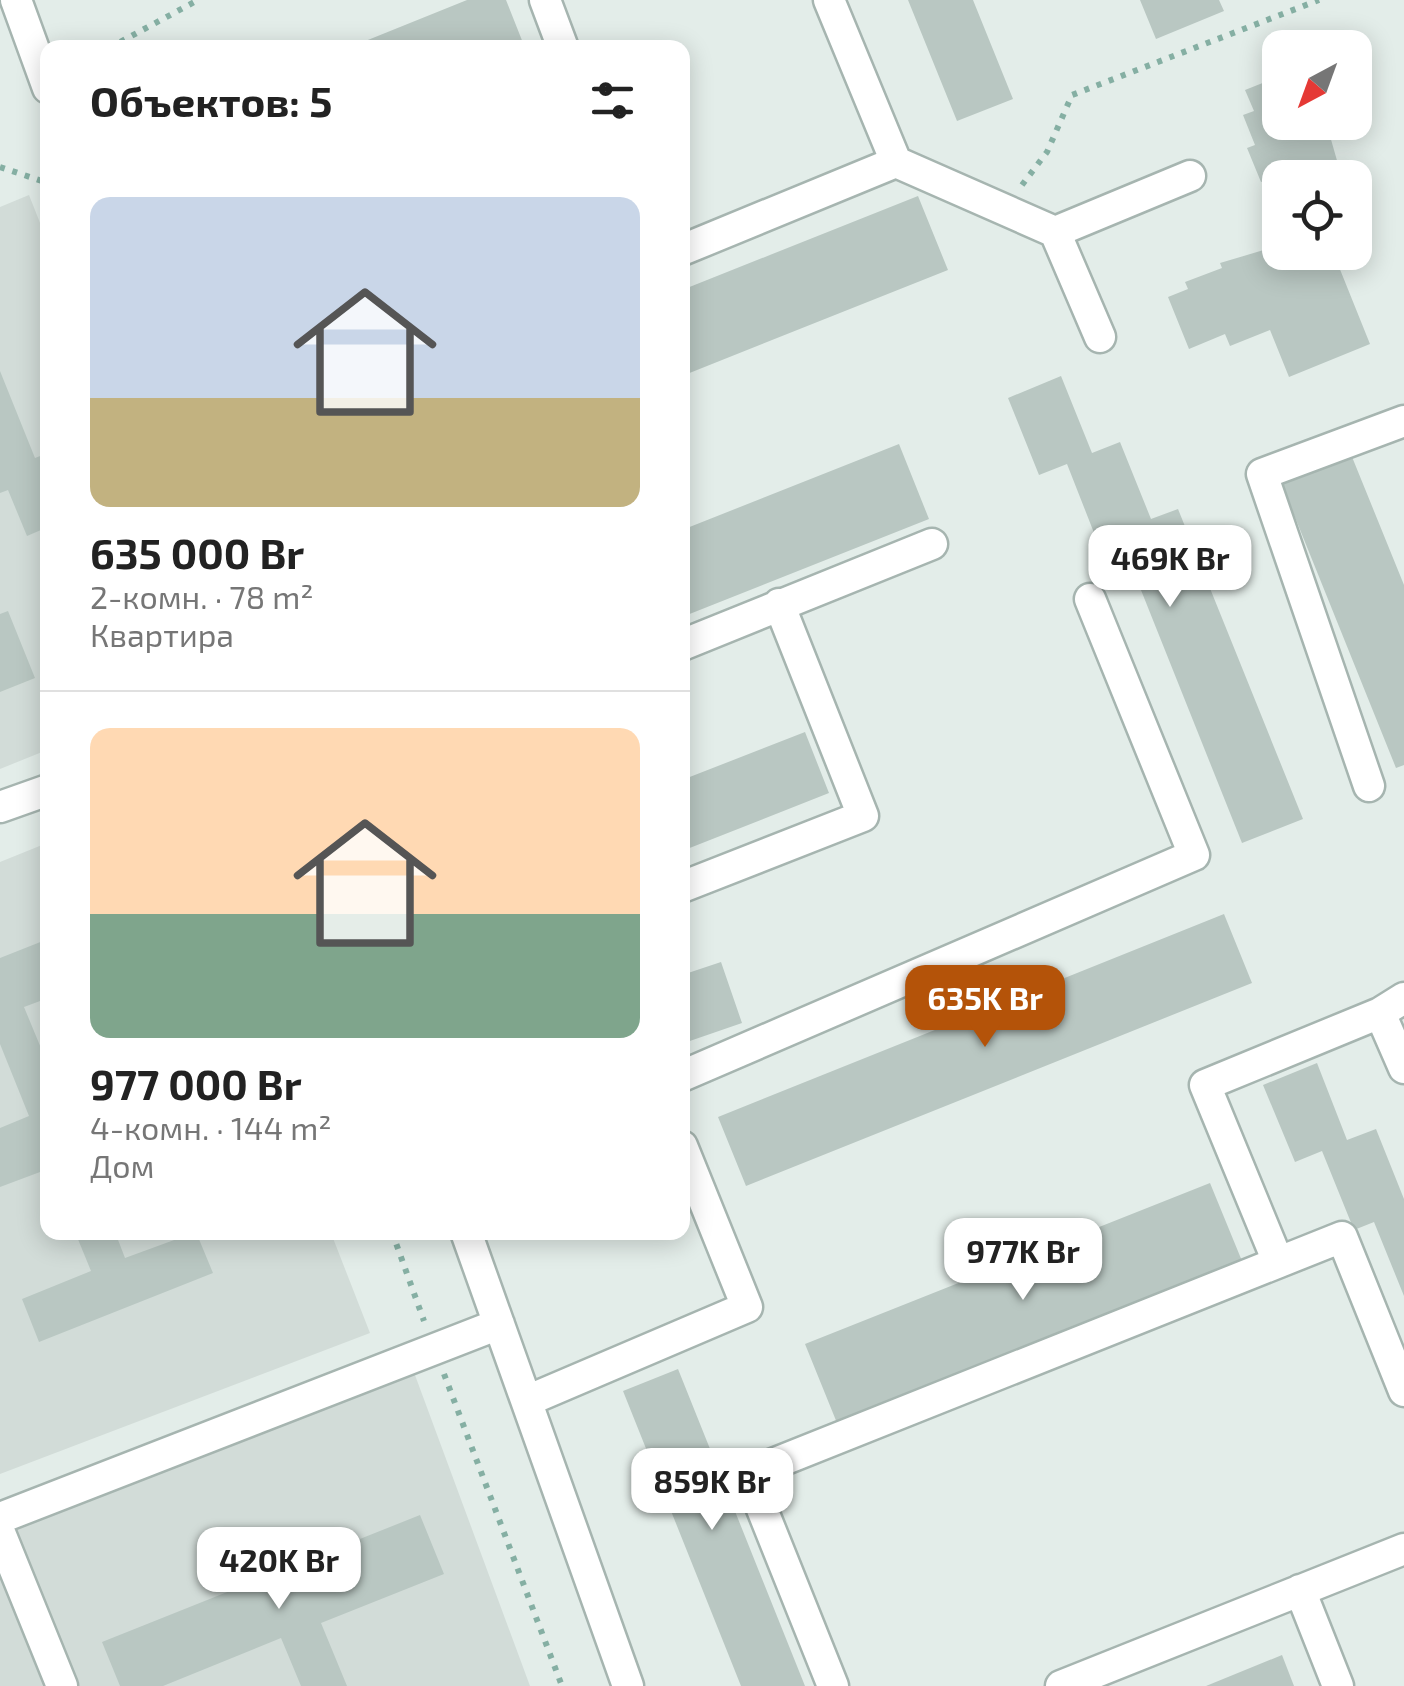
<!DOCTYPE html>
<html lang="ru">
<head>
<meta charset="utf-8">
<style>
	:root { --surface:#fff; --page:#f6f6f6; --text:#222; --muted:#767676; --line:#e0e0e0; --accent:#b45309 }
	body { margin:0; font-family:"Exo 2",sans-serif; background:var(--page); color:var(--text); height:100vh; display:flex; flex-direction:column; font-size:38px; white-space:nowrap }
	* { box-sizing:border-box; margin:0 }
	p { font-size:32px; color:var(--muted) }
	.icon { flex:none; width:55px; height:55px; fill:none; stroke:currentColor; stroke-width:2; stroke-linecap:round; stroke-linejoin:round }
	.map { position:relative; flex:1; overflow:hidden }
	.drawer { position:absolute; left:40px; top:40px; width:650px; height:1200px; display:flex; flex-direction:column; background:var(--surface); border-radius:20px; box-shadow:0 5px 25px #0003 }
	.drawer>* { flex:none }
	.needle { width:65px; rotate:221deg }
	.tools { position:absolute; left:1262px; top:30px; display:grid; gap:20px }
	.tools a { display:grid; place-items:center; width:110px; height:110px; border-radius:20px; background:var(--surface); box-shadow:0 5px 25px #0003; font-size:50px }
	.price { position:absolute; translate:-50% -85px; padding:0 22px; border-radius:20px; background:#fff; color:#222; font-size:32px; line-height:65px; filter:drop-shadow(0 2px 5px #0008) }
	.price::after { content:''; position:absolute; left:50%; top:60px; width:30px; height:22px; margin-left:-15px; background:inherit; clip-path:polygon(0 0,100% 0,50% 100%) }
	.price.on { background:var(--accent); color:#fff }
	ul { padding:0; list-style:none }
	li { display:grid; align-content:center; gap:20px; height:530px; padding:0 50px }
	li+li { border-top:2px solid var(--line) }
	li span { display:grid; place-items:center; height:310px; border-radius:20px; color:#555 }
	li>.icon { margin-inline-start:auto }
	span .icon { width:180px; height:180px; fill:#fffc; stroke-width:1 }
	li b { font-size:42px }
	h2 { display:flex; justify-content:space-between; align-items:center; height:120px; padding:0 50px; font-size:42px }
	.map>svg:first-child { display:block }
	.built { fill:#d2dcd8 }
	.building { fill:#b9c7c2 }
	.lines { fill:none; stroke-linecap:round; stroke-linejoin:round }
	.minor-casing { stroke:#a6b5b0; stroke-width:35 }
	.path { stroke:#85afa3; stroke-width:6; stroke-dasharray:5 8; stroke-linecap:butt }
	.minor { stroke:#fff; stroke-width:30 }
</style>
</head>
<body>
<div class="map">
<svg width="1404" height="1686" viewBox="0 0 1404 1686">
	<rect width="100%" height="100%" fill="#e3ede9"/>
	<path class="built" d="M29 195 48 243 47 750 0 769V207Z
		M47 843 48 1232 331 1233 370 1333 0 1474V862Z
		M412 1367 530 1686H0V1529Z"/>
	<path class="building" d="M467 0H506L525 48H348Z
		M908 0H973L1013 99 957 121Z
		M1140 0H1219L1224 11 1156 39Z
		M1280 76V122H1326L1342 178H1280V207L1269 179 1261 182 1247 148 1255 145 1243 115 1254 111 1245 90Z
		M918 196 948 270 682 376V290Z
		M1274 247 1277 254 1333 252 1370 344 1289 377 1270 330 1230 346 1225 334 1189 349 1168 297 1188 289 1185 282 1222 268 1220 263Z
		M0 371 35 458 48 453V527L27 536 8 490 0 493Z
		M1061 376 1092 453 1120 442 1151 519 1178 509 1303 819 1242 843 1119 535 1098 543 1067 464 1039 475 1008 398Z
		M899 444 929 519 682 617V530Z
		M1348 447 1404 585V765L1396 768 1278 475Z
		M8 611 35 678 0 692V614Z
		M805 732 829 793 682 851V780Z
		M1224 914 1252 983 746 1186 718 1117Z
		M48 939V998L24 1007 48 1065V1169L0 1187V1128L29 1116 0 1044V958Z
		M721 962 742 1023 684 1043 682 975Z
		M1317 1063 1347 1140 1376 1129 1404 1199V1296L1374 1222 1354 1230 1322 1151 1295 1162 1263 1085Z
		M1210 1183 1242 1261 837 1423 805 1344Z
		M75 1232H115L125 1258 196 1232 213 1273 39 1342 22 1299 91 1271Z
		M678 1369 805 1686H741L623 1391Z
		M420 1515 444 1574 321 1623 347 1686H301L281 1638 163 1686H120L102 1642Z
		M1282 1655 1294 1686H1206Z"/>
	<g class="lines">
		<g class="minor-casing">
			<path id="minor" d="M16 0 48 88
				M545 0 563 48
				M896 162 1055 232 1190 176
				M1055 232 1100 337
				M682 250 896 162 829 0
				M682 645 932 544
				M1369 786 1262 474 1404 421
				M0 807 48 790
				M682 887 863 816 779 604
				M1380 1013 1404 1068
				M682 1076 1194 855 1090 599
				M466 1232 628 1686
				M1278 1262 1205 1085 1380 1013 1404 998
				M529 1400 747 1307 682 1146
				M0 1518 499 1324
				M0 1533 62 1686
				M1300 1590 1338 1686
				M833 1686 748 1474 1342 1237 1404 1391
				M1061 1686 1404 1549"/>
		</g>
		<path class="path" d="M109 48 198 0
			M0 167 48 183
			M1022 185 1047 152 1072 95 1319 0
			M392 1232 424 1321
			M444 1374 562 1686"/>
		<use href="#minor" class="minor"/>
	</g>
</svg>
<div class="tools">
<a><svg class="needle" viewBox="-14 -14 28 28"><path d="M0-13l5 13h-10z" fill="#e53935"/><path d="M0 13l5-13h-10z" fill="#767676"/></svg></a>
<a><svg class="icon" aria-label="locate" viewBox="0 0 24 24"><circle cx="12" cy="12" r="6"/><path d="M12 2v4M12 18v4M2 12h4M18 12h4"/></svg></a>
</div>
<b class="price" style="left:1170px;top:610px">469K Br</b>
<b class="price on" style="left:985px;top:1050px">635K Br</b>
<b class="price" style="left:1023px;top:1303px">977K Br</b>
<b class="price" style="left:712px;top:1533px">859K Br</b>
<b class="price" style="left:279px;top:1612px">420K Br</b>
<section class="drawer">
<h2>Объектов: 5<svg class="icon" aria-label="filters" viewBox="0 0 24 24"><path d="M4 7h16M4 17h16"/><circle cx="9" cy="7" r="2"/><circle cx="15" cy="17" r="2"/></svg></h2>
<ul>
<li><span style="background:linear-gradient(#c9d6e8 65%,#c2b280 0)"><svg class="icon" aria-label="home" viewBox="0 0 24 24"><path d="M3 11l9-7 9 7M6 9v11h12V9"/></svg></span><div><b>635 000 Br</b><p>2-комн. · 78 m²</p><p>Квартира</p></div></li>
<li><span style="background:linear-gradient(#ffd9b3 60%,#7fa58c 0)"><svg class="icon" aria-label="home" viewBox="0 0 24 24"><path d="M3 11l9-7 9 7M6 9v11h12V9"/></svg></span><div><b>977 000 Br</b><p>4-комн. · 144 m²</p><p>Дом</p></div></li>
</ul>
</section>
</div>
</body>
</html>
